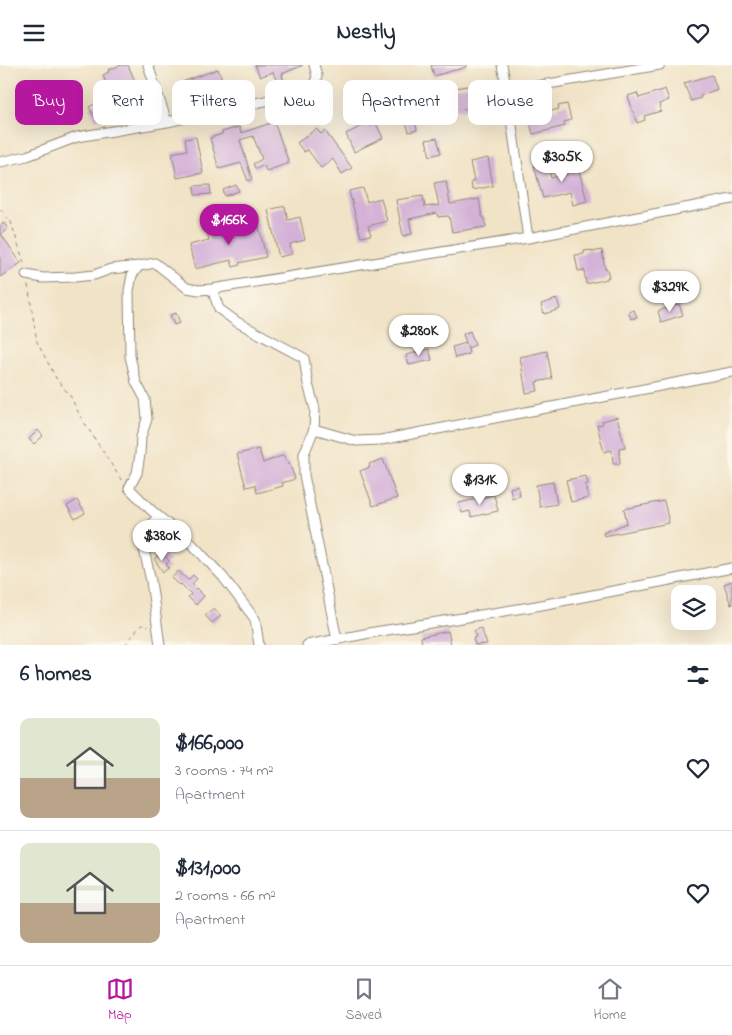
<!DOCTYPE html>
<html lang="en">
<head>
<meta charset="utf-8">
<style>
	:root { --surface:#fff; --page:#f6f6f7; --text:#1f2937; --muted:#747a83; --line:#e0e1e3; --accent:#b5179e }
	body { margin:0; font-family:"Indie Flower",sans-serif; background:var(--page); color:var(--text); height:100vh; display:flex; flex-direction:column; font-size:19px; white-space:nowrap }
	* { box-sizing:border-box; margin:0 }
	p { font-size:16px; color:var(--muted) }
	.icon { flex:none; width:28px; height:28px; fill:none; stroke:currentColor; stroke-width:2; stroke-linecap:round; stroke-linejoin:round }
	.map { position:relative; height:580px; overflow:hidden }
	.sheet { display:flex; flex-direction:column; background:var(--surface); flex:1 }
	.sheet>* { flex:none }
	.guide { position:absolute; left:15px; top:15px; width:702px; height:45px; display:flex; gap:10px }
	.buttons { position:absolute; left:671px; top:520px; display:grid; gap:10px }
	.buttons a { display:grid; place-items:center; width:45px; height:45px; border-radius:10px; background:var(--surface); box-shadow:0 5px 20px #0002; font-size:25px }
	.price { position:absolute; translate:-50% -42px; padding:0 11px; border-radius:18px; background:#fff; color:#222; font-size:16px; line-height:32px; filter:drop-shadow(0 1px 2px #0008) }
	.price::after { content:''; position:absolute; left:50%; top:30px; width:15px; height:11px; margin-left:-8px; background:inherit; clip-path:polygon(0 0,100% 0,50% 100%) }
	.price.active { background:var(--accent); color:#fff }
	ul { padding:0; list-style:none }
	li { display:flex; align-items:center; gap:15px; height:125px; padding:0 20px }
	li+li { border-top:1px solid var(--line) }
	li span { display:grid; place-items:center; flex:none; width:140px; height:100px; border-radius:10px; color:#555 }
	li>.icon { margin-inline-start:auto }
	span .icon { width:60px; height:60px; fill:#fffc; stroke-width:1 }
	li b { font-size:21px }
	h2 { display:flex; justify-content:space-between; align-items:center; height:60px; padding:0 20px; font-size:21px }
	.pill { padding:0 18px; border-radius:10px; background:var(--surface); box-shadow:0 5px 20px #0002; font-size:18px; line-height:45px }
	.pill.active { background:var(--accent); color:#fff }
	header { display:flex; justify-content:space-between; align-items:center; height:65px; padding:0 20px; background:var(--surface); font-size:22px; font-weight:700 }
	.tabs { display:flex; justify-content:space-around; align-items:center; height:70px; border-top:1px solid var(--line); background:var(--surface); font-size:14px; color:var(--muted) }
	.tabs a { display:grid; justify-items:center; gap:2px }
	.tabs .active { color:var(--accent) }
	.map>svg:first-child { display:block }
	.building { fill:#d4b2d8 }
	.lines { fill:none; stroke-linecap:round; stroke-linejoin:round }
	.minor-casing { stroke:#8e8778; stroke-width:11 }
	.path { stroke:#8e8778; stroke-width:1; stroke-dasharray:4 4; stroke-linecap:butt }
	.minor { stroke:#fff; stroke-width:9 }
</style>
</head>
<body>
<header><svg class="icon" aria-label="menu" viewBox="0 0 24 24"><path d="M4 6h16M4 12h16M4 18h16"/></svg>Nestly<svg class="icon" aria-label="heart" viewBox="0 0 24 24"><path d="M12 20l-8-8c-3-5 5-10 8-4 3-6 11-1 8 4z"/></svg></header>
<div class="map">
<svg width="732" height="580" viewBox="0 0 732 580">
	<rect width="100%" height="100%" fill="#fbf7ec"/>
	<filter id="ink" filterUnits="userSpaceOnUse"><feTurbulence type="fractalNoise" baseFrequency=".02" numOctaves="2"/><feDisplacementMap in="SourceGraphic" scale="10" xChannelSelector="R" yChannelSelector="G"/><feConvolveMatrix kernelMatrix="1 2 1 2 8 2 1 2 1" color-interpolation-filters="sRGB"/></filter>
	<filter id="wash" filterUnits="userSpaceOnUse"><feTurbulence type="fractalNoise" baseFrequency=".0096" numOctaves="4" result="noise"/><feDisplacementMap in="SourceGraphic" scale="20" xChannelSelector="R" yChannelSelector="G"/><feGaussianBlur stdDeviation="1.12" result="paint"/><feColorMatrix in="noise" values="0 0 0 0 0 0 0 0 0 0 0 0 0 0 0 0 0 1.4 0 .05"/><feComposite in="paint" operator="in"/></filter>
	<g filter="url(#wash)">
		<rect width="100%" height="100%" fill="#f1e3c6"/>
		<g id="blocks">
			<path class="building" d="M121 0H128L137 21 133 23 134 28 108 38 103 26 108 24 103 10 109 7 108 5Z
				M255 0H303L282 9 286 25 277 27 275 20H278L273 7 260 12Z
				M431 0H466V2L434 11Z
				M218 4 225 21 215 24 214 22 189 31 188 28 182 30 177 19Z
				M712 10 717 24 700 31 701 33 691 36 684 18Z
				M422 20 424 32 414 35 412 22Z
				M468 21 469 27 473 26 475 43 443 46 444 50 415 55 417 65 409 67 406 57 399 58 398 53 421 47 420 39 439 36 436 26Z
				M665 24 669 35 659 39 661 46 644 51 645 55 637 58 628 31 637 28 639 33Z
				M99 37 106 50 96 55 89 42Z
				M536 39 539 49 559 44 558 41 567 39 571 55 564 57 565 61 533 69 526 42Z
				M274 57 289 98 266 106 264 100 256 104 253 99 262 94 253 71 240 75 252 114 248 116 241 98 219 104 210 73 222 69V67L239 62 241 68Z
				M368 58 370 61 376 58 383 73 354 87 346 69Z
				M316 64 321 69 325 66 352 103 342 109 333 94 321 103 308 85 304 87 297 78Z
				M196 72 203 108 177 113 172 88 187 85 185 74Z
				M437 73 441 88 430 91 426 75Z
				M488 93 493 121 472 125 471 117 474 116 470 97Z
				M547 98 551 113 567 109 565 101 577 98 587 136 573 140 570 127 543 133 534 101Z
				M446 116 450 139 479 134 482 152H484L486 162 452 167 449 151 438 152 437 148 409 154 412 169 403 171 396 135 423 131 425 142 439 140 434 118Z
				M210 120 211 129 195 130 194 121Z
				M236 120 239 126 225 131 223 125Z
				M363 123 367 137 381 133 387 156 368 161 371 170 361 172 349 126Z
				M285 141 288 155 300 152 305 175 290 179 292 189 279 192 268 145Z
				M4 158 8 164 1 169 21 198 0 212V161Z
				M258 158 266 192 239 198 240 200 233 202 231 195 195 204 189 180 209 175 207 166 239 159V162Z
				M592 185V187L602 185 605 204H607L609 212H607V214L586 219 584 205 578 206 575 190 584 189V186Z
				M557 234 560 244 544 249 541 239Z
				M679 239 683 250 661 257 658 246Z
				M634 245 637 252 631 254 628 247Z
				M176 248 180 258 174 260 170 250Z
				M470 266 475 280 468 283 467 280 469 289 455 293 452 282 466 278 463 269Z
				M429 284 432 295 409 300 406 290Z
				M547 286 552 314 536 317 538 326 526 328 520 292Z
				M617 352 625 382 619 383 620 399H613L612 385 604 387 597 360 603 359 602 356Z
				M38 365 43 371 34 379 29 374Z
				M259 384 263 398 284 390 287 398 289 397 295 414 282 418 283 421 257 428 255 420 246 422 237 389Z
				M383 394 397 433 373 441 360 406 370 402 369 399Z
				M586 411 588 419 585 420 588 433 571 437 566 415Z
				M553 417 557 439 540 442 536 420Z
				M518 421 520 431 512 433 510 423Z
				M494 430 498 446 471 452 470 446 462 448 459 438Z
				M77 435 85 448 75 454 67 441Z
				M664 436 669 458 604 471 603 468 627 458 624 444Z
				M163 487 169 496 166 499 169 503 163 507 154 494Z
				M178 506 188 515 193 510 197 514 192 519 204 531 196 540 188 532 191 529 181 519 180 520 172 513Z
				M732 516V540H731L724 519Z
				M214 543 221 551 212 558 205 550Z
				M481 563 487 579 475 580 473 573 476 572 474 566Z
				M448 566 451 580H422L421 572Z"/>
		</g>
	</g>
	<g filter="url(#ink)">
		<use href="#blocks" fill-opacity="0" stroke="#8e8778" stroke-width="1"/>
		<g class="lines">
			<g class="minor-casing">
				<path id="minor" d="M148 0 167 57
					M502 0 507 26 528 173
					M507 26 660 0
					M0 97 27 91 77 72 167 57 302 28 313 23 317 11 314 0
					M26 210 43 213 75 212 94 210 111 204 139 201
					M212 224 219 244 237 257 304 293 308 319 315 344 314 364 304 389V410L337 575
					M314 364 356 376 381 375 732 307
					M158 451 146 466 143 480 151 516 160 580
					M259 580 255 554 223 512 193 480 151 445 129 423 137 408 140 389 141 372 147 354 145 334 136 317 130 291 129 226 132 210 139 201 155 198 187 223 199 225 212 224 528 173 732 134
					M307 580 375 567 536 541 732 503"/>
			</g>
			<path class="path" d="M0 144 11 157 25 201
				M28 220 37 277 56 313 71 332 80 351 122 416
				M125 580 141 560 148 561"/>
			<use href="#minor" class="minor"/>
		</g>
	</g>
</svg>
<div class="buttons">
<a><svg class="icon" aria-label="layers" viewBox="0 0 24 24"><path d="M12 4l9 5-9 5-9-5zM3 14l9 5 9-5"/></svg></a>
</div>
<b class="price" style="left:562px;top:118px">$305K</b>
<b class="price active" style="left:229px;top:181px">$166K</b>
<b class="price" style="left:670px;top:248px">$329K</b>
<b class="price" style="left:419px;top:292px">$280K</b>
<b class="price" style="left:480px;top:441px">$131K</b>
<b class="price" style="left:162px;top:497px">$380K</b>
<div class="guide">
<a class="pill active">Buy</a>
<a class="pill">Rent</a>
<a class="pill">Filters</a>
<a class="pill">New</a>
<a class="pill">Apartment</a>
<a class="pill">House</a>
</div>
</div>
<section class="sheet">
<h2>6 homes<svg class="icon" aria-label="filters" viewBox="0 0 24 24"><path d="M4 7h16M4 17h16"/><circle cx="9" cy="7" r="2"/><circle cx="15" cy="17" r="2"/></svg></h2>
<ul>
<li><span style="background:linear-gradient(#dfe7d0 60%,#b9a48a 0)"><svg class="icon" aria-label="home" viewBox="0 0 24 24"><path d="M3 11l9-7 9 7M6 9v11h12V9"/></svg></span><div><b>$166,000</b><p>3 rooms · 74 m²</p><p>Apartment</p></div><svg class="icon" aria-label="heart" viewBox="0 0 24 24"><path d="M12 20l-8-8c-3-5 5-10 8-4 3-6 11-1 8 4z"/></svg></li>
<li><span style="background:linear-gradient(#dfe7d0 60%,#b9a48a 0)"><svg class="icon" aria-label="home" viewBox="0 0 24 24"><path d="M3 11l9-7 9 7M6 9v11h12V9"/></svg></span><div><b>$131,000</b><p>2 rooms · 66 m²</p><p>Apartment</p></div><svg class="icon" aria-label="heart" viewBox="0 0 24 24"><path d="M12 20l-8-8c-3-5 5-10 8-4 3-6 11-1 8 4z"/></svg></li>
</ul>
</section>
<nav class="tabs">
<a class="active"><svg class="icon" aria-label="map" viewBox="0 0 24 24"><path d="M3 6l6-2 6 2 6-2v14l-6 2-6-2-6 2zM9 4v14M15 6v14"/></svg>Map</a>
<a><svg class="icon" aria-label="saved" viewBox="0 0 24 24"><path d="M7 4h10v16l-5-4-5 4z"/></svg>Saved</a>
<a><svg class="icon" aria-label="home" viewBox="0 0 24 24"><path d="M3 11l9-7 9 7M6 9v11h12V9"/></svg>Home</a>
</nav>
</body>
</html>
